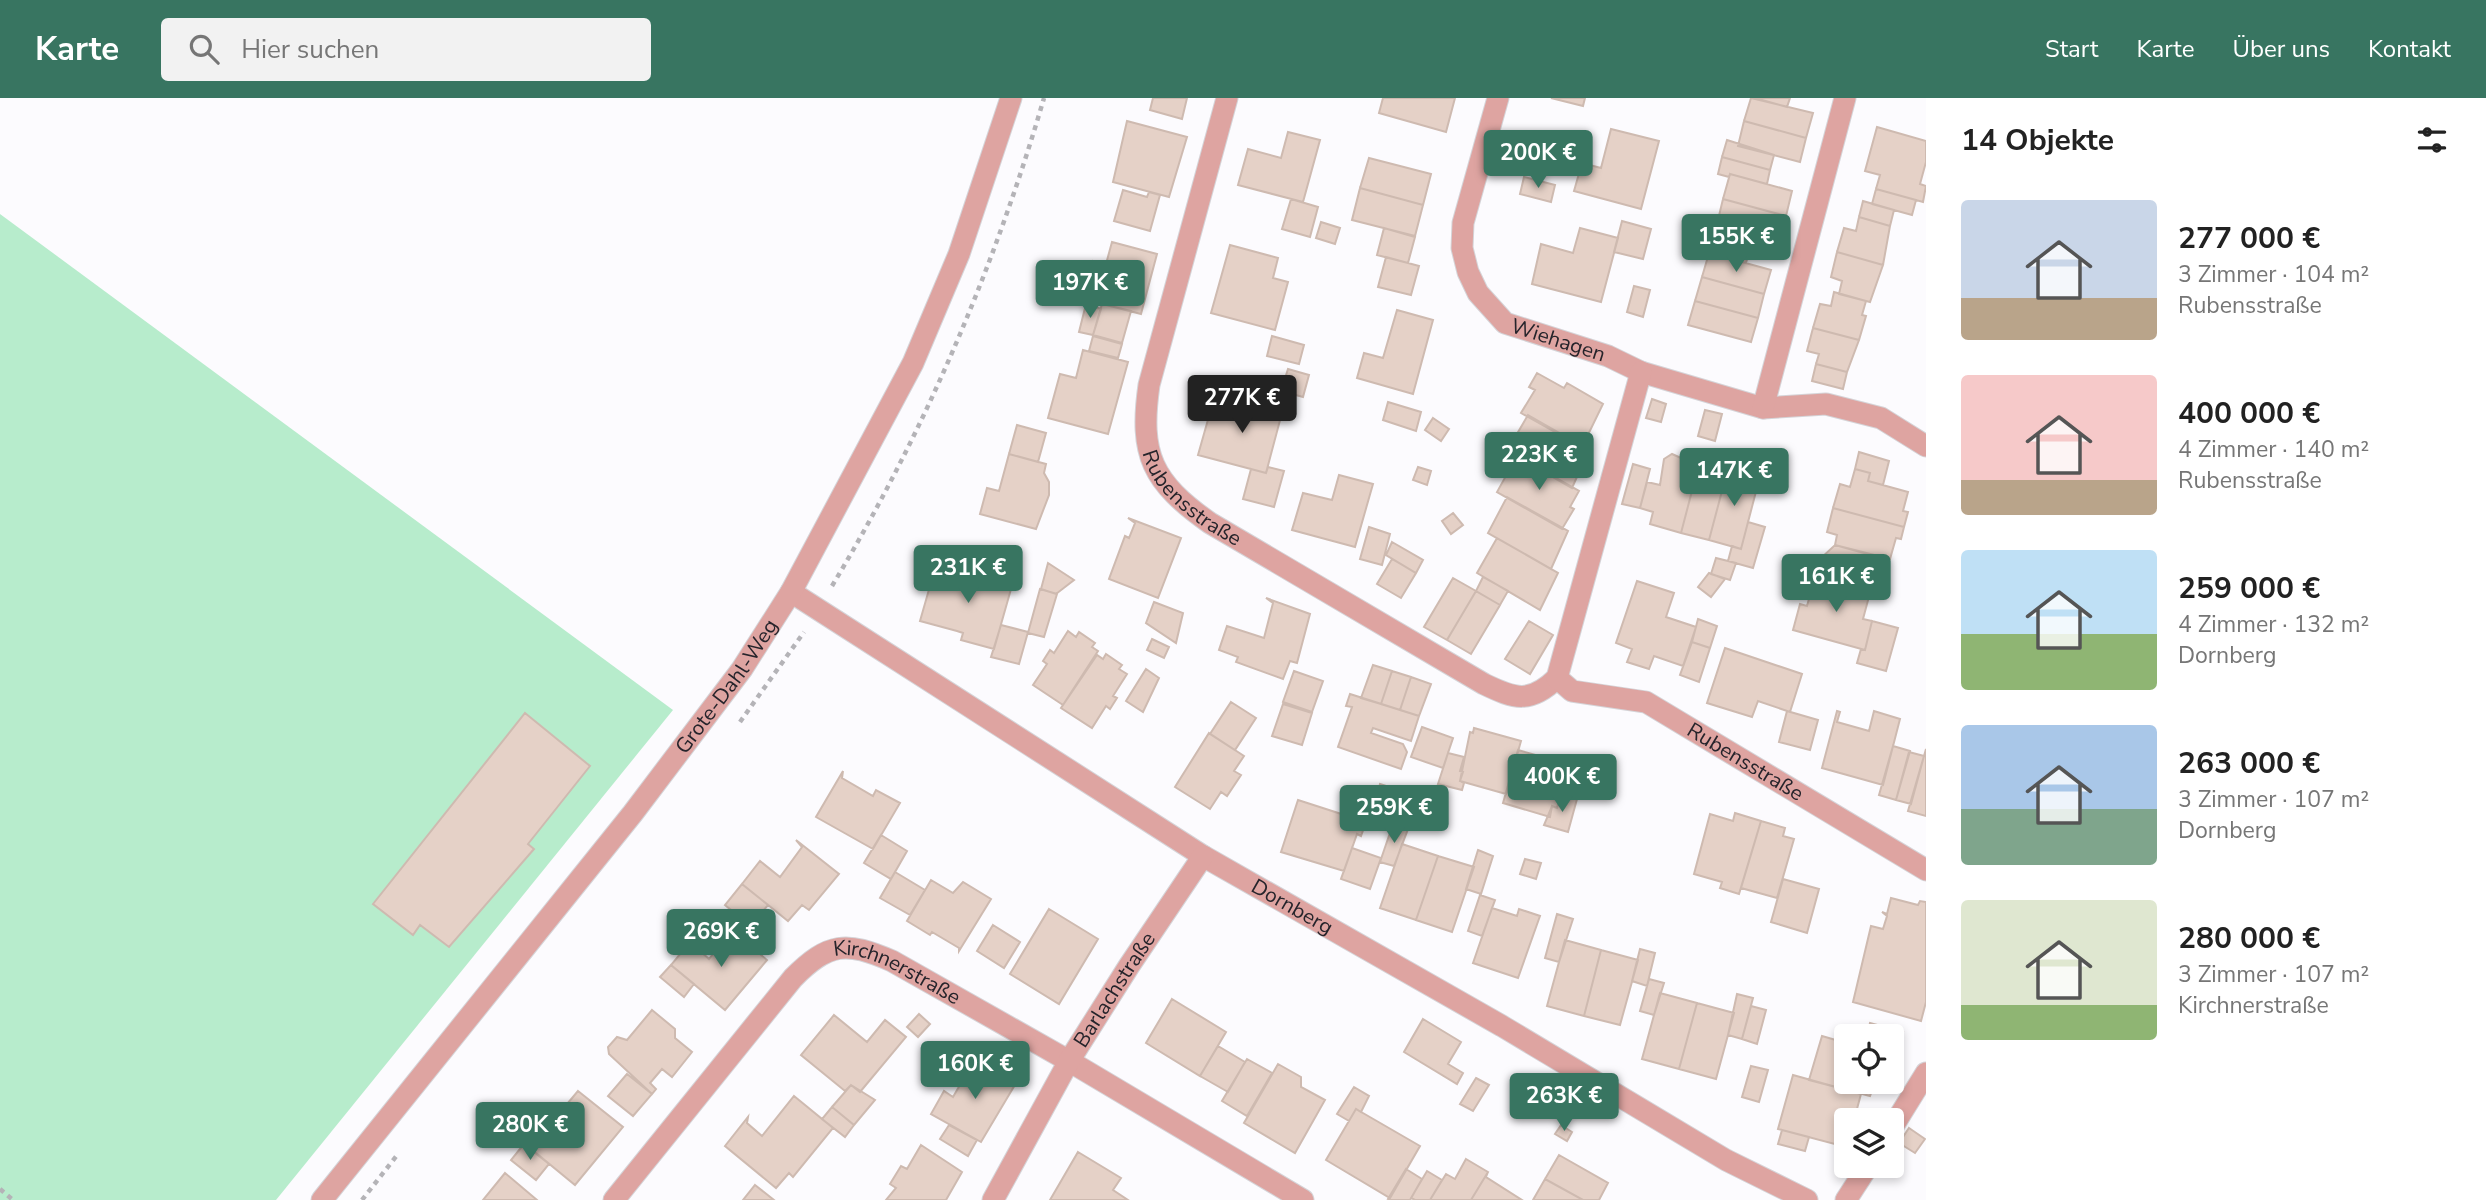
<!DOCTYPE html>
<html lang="de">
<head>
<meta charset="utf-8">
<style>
	:root { --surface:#fff; --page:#f2f2f2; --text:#222; --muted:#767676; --accent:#387561 }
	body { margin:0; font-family:"Nunito Sans",sans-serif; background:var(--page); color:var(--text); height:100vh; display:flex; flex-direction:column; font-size:26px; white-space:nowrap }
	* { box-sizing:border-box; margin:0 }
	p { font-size:23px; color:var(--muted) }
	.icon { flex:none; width:38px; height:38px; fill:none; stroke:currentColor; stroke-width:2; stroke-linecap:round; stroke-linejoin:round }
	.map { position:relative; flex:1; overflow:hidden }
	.details { display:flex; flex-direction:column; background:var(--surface); width:560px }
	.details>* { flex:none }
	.buttons { position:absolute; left:1834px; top:926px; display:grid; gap:14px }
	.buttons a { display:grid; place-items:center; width:70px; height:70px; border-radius:7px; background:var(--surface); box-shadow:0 4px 10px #0003; font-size:35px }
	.price { position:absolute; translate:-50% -60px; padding:0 16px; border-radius:7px; background:var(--accent); color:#fff; font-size:23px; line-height:46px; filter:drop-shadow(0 2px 4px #0008) }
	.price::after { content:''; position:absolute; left:50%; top:42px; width:21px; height:16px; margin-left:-10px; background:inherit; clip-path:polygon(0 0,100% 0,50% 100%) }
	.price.active { background:#222; color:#fff }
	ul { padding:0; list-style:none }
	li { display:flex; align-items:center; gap:21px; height:175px; padding:0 35px }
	li span { display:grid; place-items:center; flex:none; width:196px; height:140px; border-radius:7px; color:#555 }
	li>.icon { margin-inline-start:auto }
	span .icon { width:84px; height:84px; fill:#fffc; stroke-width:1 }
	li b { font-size:30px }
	h2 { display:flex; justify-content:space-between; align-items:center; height:84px; padding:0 35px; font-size:30px }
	header { display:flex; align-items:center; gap:42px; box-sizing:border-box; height:98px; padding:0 35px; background:var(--accent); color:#fff }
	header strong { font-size:33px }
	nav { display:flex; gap:38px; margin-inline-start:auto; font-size:24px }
	.search { width:490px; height:63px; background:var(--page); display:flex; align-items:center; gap:18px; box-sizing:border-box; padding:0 24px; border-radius:7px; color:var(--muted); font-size:26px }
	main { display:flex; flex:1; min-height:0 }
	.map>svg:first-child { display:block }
	.green { fill:#b7eccc }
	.building { fill:#e5d1c7; stroke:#cebab0; stroke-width:2 }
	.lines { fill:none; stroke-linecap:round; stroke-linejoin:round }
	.minor-casing { stroke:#d5d4d8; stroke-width:23 }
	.path { stroke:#b4b3b7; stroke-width:4.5; stroke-dasharray:5 5; stroke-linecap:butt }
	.minor { stroke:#dea4a1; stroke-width:21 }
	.labels { text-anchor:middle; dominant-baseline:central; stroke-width:5; stroke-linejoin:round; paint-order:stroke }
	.street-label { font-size:21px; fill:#26242b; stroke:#fff }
</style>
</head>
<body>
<header>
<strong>Karte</strong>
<div class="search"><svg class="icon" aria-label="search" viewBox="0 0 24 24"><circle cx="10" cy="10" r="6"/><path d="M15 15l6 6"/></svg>Hier suchen</div>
<nav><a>Start</a><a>Karte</a><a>Über uns</a><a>Kontakt</a></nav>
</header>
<main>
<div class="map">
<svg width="1926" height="1102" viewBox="0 0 1926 1102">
	<rect width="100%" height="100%" fill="#fcfbfe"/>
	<path class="green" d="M0 116 673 612 276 1102H0Z"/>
	<path class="building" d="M1153 0H1187L1182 21 1150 12Z
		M1383 0H1455L1446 34 1379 15Z
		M1551 0H1585L1583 8Z
		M1751 0 1813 15 1806 40 1744 23Z
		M1755 0H1790L1787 9Z
		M1127 23 1187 39 1169 99 1113 84Z
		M1744 23 1806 40 1800 64 1738 48Z
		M1877 29 1926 43V64L1920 86 1926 88 1923 104 1876 91 1880 77 1865 73Z
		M1611 31 1659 43 1641 111 1574 93 1582 65 1601 70Z
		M1288 34 1320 42 1303 104 1238 87 1248 51 1281 60Z
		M1727 42 1774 57 1770 72 1722 59Z
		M1722 59 1770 72 1767 86 1730 76 1729 79 1718 76Z
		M1369 60 1431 76 1423 107 1360 90Z
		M1730 76 1792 93 1786 118 1723 101Z
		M1524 79 1555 87 1551 104 1520 96Z
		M1360 90 1423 107 1415 138 1352 122Z
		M1876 91 1916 102 1912 117 1872 106Z
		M1123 92 1147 99 1149 94 1160 97 1150 133 1114 123Z
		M1291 101 1318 109 1310 139 1282 131Z
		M1723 101 1786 118 1779 143 1717 126Z
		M1863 103 1894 112 1890 128 1859 119Z
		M1859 119 1890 128 1883 167 1837 154 1844 130 1856 133Z
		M1706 120 1754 136 1750 150 1701 137Z
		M1622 123 1651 131 1643 161 1614 154Z
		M1321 124 1340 130 1335 146 1316 140Z
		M1384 130 1415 139 1408 165 1377 157Z
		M1580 130 1618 140 1601 204 1532 186 1541 146 1573 155Z
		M1701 137 1750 150 1746 165 1697 154Z
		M1112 144 1157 156 1141 216 1083 201 1093 163 1106 166Z
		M1230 147 1278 160 1273 180 1288 184 1275 232 1211 215Z
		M1837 154 1883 167 1870 204 1839 196 1842 183 1831 179Z
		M1709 155 1771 172 1764 196 1702 179Z
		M1386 159 1419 168 1411 197 1378 189Z
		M1702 179 1764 196 1758 220 1695 203Z
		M1634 188 1650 192 1643 219 1627 214Z
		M1834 194 1866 203 1862 217 1866 218 1859 242 1813 230 1820 206 1831 208Z
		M1695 203 1758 220 1751 244 1688 227Z
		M1086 206 1101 211 1093 237 1079 234Z
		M1102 206 1131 213 1122 245 1093 237Z
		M1397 212 1433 222 1413 296 1357 280 1364 255 1383 260Z
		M1813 230 1859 242 1847 274 1816 266 1819 256 1807 253Z
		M1093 238 1122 246 1118 260 1089 253Z
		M1272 238 1304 247 1299 266 1267 258Z
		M1083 252 1128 264 1108 336 1048 320 1060 276 1076 280Z
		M1816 266 1847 274 1843 291 1812 283Z
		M1288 271 1309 277 1303 299 1281 293Z
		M1537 275 1564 290 1567 285 1603 306 1582 349 1521 315 1535 292 1529 289Z
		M1652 301 1666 306 1661 324 1646 320Z
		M1271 302 1283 311 1266 375 1198 357 1213 304 1252 314 1255 304Z
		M1388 304 1421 314 1416 333 1383 322Z
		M1705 312 1722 316 1715 343 1698 338Z
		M1528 317 1589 352 1572 390 1507 353Z
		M1433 320 1449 331 1441 343 1425 332Z
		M1017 327 1046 335 1038 364 1009 356Z
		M1693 353 1702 355 1681 435 1650 426 1653 414 1640 410 1647 384 1660 387 1664 361 1672 356 1690 364Z
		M1859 354 1889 363 1883 387 1868 383 1870 375 1855 371Z
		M1009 356 1046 366 1044 375 1049 384V397L1036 431 980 416 987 390 999 393Z
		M1517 358 1579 393 1570 409 1574 411 1562 431 1497 394Z
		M1730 363 1740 366 1737 376 1759 382 1741 451 1709 442Z
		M1633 366 1650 371 1640 410 1622 406Z
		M1699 366 1727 374 1709 442 1681 435Z
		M1268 369 1284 373 1274 409 1243 401 1251 371 1266 375Z
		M1418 369 1431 373 1427 387 1413 382Z
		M1855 371 1870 375 1868 383 1908 394 1903 413 1908 414 1904 429 1833 410 1840 386 1850 389Z
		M1339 377 1373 386 1355 449 1292 432 1303 395 1332 402Z
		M1507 399 1568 433 1551 471 1488 435Z
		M1833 410 1904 429 1901 441 1896 440 1890 461 1835 447 1837 437 1827 434Z
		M1453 415 1463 427 1451 436 1442 423Z
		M1128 420 1181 440 1158 500 1109 481 1125 438 1129 440 1135 425Z
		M1748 424 1765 429 1753 470 1728 463 1732 448 1741 451Z
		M1369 429 1390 436 1382 467 1360 461Z
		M1497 440 1558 475 1540 512 1477 475Z
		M1392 444 1423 462 1416 475 1386 457Z
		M1835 447 1864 455 1860 472 1820 461Z
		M1716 460 1736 465 1730 482 1711 476Z
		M1392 461 1416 475 1401 500 1377 486Z
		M1048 465 1074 482 1056 496 1041 491Z
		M956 469 1013 484 994 551 961 542 963 535 957 533 920 523 934 474 953 481Z
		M1709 475 1725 481 1711 499 1698 489Z
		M1823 478 1871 491 1863 521 1872 523 1865 552 1793 532 1800 506 1807 508 1812 490 1819 492Z
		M1483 479 1508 493 1500 507 1476 493Z
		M1453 480 1476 493 1447 542 1424 529Z
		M1637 483 1674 495 1666 519 1696 529 1683 568 1654 558 1649 571 1627 564 1632 551 1616 545Z
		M1040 491 1057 496 1044 539 1028 535Z
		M1476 493 1500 507 1471 556 1447 542Z
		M1266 500 1310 516 1297 565 1290 563 1283 581 1236 564 1238 559 1219 552 1227 528 1264 540 1273 505Z
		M1154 504 1183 515 1176 545 1146 525Z
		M1698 521 1717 528 1710 550 1692 544Z
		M1529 523 1553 537 1530 576 1505 561Z
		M1872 523 1898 530 1886 573 1857 565 1861 551 1865 552Z
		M1001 527 1028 534 1019 566 991 559Z
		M1068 533 1076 539 1079 534 1095 545 1092 549 1098 553 1061 610 1063 607 1033 587 1047 566 1043 563 1050 552 1054 555Z
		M1152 541 1169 549 1164 560 1147 552Z
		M1692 544 1710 550 1699 584 1680 577Z
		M1725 550 1802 576 1790 614 1758 603 1752 619 1707 605Z
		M1106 556 1122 567 1119 571 1127 576 1113 598 1117 600 1110 611 1106 608 1092 630 1061 610 1097 557 1103 561Z
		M1373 567 1392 573 1381 606 1361 600Z
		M1146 571 1159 580 1143 614 1126 603Z
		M1294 573 1323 583 1312 614 1283 604Z
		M1392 573 1411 579 1400 612 1381 606Z
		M1411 579 1431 586 1419 618 1400 612Z
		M1350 596 1419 618 1411 643 1373 630 1371 635 1403 646 1407 654 1401 671 1338 649 1352 609 1346 608Z
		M1231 604 1256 620 1235 652 1210 636Z
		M1283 606 1312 615 1302 647 1272 638Z
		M1787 613 1818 622 1810 652 1779 644Z
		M1837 613 1840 614 1837 624 1869 633 1874 613 1900 621 1883 687 1822 670Z
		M525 615 590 668 528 746 534 751 449 849 420 827 413 837 373 806Z
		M1422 629 1453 640 1443 670 1411 659Z
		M1474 630 1521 643 1506 696 1460 683 1470 634 1473 635Z
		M1209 635 1244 658 1234 673 1241 677 1227 698 1221 694 1210 711 1175 689Z
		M1893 648 1910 653 1896 702 1879 697Z
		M1926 651V718L1908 713Z
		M1518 652 1564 665 1563 670 1568 672 1557 710 1552 708 1550 719 1503 705Z
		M1909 654 1924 658 1911 706 1896 702Z
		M1448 655 1464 659 1460 673 1463 674 1460 683 1464 685 1462 692 1438 686Z
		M843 673 842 680 873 698 876 692 900 705 873 751 816 719Z
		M1380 686 1398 692 1393 707 1376 702Z
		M1561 697 1577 701 1568 734 1544 727 1552 708 1557 710Z
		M1298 702 1366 724 1361 738 1357 736 1344 773 1281 754Z
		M1735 715 1761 723 1739 796 1720 790 1722 784 1694 776 1710 716 1733 723Z
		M1761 723 1785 730 1783 738 1794 741 1777 800 1741 790Z
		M1393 726 1408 731 1394 768 1380 764Z
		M881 737 907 753 891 781 864 765Z
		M796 742 839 776 809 812 802 807 788 823 742 786 760 763 780 779 802 749Z
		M1402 746 1438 758 1416 822 1380 810Z
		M1352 750 1381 760 1370 791 1341 781Z
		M1478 752 1493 758 1481 796 1466 791Z
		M1438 758 1474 769 1452 834 1416 822Z
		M1525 761 1541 765 1536 781 1520 776Z
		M895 774 925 792 910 817 880 800Z
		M1783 781 1819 791 1807 835 1771 824Z
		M931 782 953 795 963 784 991 801 959 853V850L932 834 930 837 907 823Z
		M742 786 768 807 751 828 725 807Z
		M1480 797 1495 802 1482 838 1468 833Z
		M1891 800 1918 807 1920 803 1926 804V904L1921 923 1853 904 1871 828 1883 831 1887 818 1882 814 1887 816Z
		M1492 810 1517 818 1519 811 1540 818 1518 880 1473 865Z
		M1049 811 1098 841 1059 906 1010 876Z
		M1557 816 1573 821 1559 864 1545 860Z
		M993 827 1020 844 1004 870 977 853Z
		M732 832 767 862 725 912 671 867 690 844 709 861Z
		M1565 842 1601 852 1584 918 1547 908Z
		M1640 851 1655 855 1647 888 1632 883Z
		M1601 852 1638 862 1620 927 1584 918Z
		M671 867 694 886 684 899 660 879Z
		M1649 881 1664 885 1654 917 1640 913Z
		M1660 895 1697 905 1679 971 1642 961Z
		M1737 896 1753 900 1742 941 1728 937Z
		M1172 901 1226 934 1200 978 1146 945Z
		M1697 905 1734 915 1716 981 1679 971Z
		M1751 908 1766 912 1757 946 1742 941Z
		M652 912 675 931V940L692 954 672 979 662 971 650 985 656 991 652 996 609 956 608 949 617 939 627 942Z
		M919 916 930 926 918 939 907 929Z
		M834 917 867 944 885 922 906 939 860 994 851 987 845 993 801 957Z
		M1423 921 1461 944 1448 966 1463 975 1457 986 1404 954Z
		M1870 925 1903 934 1895 962 1892 961V938H1867Z
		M1822 938 1846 945V984H1875L1870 998 1809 982Z
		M1218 948 1245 964 1228 994 1200 978Z
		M975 961 1016 985 981 1044 931 1016 944 993 953 999Z
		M1247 961 1272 975 1247 1018 1222 1003Z
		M1278 966 1301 979V989L1325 1002 1295 1055 1244 1025Z
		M1751 968 1768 972 1759 1004 1742 999Z
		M627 976 652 996 633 1018 608 998Z
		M1793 977 1861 996 1854 1022H1846V1049L1778 1031Z
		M1476 980 1489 987 1473 1013 1460 1006Z
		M851 987 875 1002 854 1027 832 1009Z
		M1354 989 1369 998 1361 1014 1356 1011 1349 1023 1337 1016Z
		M578 993 623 1029 575 1087 530 1050Z
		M794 998 833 1030 793 1079 789 1075 776 1090 725 1048 748 1019 747 1025 762 1038Z
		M832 1009 854 1027 845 1039 822 1021Z
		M1356 1011 1420 1048 1390 1100 1326 1062Z
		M949 1027 977 1042 968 1058 940 1041Z
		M1561 1027 1572 1034 1567 1043 1555 1036Z
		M1909 1030 1925 1041 1915 1055 1899 1045Z
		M1782 1032 1809 1039 1805 1053 1778 1046Z
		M524 1046 549 1066 536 1082 511 1062Z
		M921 1047 962 1074 946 1102H886L896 1090 890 1086 901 1068 907 1071Z
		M1078 1054 1121 1080 1113 1092 1128 1102H1050Z
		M1559 1057 1608 1085 1599 1102H1583L1545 1081Z
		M1466 1061 1488 1074 1471 1102H1430L1446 1076 1455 1081Z
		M1406 1071 1422 1081 1410 1102H1391L1388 1101Z
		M1427 1073 1442 1082 1430 1102H1415L1411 1100Z
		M1488 1074 1486 1079 1522 1102H1471Z
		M505 1075 537 1102H483Z
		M1545 1081 1583 1102H1533Z
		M755 1087 774 1102H743Z"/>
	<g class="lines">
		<g class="minor-casing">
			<g id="minor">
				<path id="s1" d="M1227 0 1149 287C1139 357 1152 384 1210 425L1484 586C1515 601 1530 606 1557 580"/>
				<path id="s2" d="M1498 0 1463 125 1462 150 1468 174 1478 195 1505 225 1608 258 1641 274 1763 310 1826 306 1881 320 1926 348"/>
				<path id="s3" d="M1641 274 1557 580 1572 593 1646 604 1926 772"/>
				<path d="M1763 310 1845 0"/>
				<path id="s4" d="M791 494 1203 758 1502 928 1726 1062 1807 1102"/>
				<path d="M1892 1030 1926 975"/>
				<path id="s5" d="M322 1102 633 715 742 571 791 494 913 265 959 156 1011 0"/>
				<path id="s6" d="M614 1102 793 880C829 844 846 843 892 863L1069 963 1303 1102"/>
				<path id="s7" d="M993 1102 1069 963 1129 868 1203 758"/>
				<path d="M1846 1102 1868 1068"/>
			</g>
		</g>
		<path class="path" d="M832 488C924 335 994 171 1044 0
			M740 624 804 534
			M0 1091 13 1102
			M362 1102 398 1056"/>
		<use href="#minor" class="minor"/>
	</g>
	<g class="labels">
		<g class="street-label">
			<text stroke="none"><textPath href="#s2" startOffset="299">Wiehagen</textPath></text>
			<text stroke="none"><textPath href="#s1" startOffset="429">Rubensstraße</textPath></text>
			<text stroke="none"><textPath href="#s5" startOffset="654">Grote-Dahl-Weg</textPath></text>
			<text stroke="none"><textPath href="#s3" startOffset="528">Rubensstraße</textPath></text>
			<text stroke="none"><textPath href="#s4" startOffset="592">Dornberg</textPath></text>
			<text stroke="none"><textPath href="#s6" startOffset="404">Kirchnerstraße</textPath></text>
			<text stroke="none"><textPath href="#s7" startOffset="243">Barlachstraße</textPath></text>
		</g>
	</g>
</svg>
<div class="buttons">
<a><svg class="icon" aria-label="locate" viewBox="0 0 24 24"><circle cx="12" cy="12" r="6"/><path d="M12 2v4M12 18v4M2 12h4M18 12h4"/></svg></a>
<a><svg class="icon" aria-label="layers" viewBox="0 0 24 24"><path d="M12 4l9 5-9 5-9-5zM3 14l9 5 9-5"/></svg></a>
</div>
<b class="price" style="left:1538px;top:92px">200K €</b>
<b class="price" style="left:1736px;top:176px">155K €</b>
<b class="price" style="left:1090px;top:222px">197K €</b>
<b class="price active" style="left:1242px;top:337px">277K €</b>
<b class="price" style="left:1539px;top:394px">223K €</b>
<b class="price" style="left:1734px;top:410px">147K €</b>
<b class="price" style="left:968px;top:507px">231K €</b>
<b class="price" style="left:1836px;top:516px">161K €</b>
<b class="price" style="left:1562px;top:716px">400K €</b>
<b class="price" style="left:1394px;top:747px">259K €</b>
<b class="price" style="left:721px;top:871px">269K €</b>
<b class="price" style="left:975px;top:1003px">160K €</b>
<b class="price" style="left:1564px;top:1035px">263K €</b>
<b class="price" style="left:530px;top:1064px">280K €</b>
</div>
<section class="details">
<h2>14 Objekte<svg class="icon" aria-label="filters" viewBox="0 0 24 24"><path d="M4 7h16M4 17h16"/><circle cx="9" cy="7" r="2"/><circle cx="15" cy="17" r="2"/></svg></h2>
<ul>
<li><span style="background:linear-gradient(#c9d6e8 70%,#b9a48a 0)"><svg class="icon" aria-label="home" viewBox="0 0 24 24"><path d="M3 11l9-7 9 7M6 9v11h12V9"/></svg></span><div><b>277 000 €</b><p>3 Zimmer · 104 m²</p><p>Rubensstraße</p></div></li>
<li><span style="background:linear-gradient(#f6c9c9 75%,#b9a48a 0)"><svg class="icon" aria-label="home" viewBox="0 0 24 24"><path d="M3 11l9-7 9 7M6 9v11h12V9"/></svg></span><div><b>400 000 €</b><p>4 Zimmer · 140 m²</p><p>Rubensstraße</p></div></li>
<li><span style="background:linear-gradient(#bfe0f5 60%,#8fb573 0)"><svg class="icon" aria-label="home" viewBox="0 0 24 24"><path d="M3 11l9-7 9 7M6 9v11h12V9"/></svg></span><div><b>259 000 €</b><p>4 Zimmer · 132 m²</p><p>Dornberg</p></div></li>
<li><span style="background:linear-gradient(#a9c7e8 60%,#7fa58c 0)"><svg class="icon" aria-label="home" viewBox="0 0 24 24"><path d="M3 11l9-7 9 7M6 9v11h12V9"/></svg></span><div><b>263 000 €</b><p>3 Zimmer · 107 m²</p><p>Dornberg</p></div></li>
<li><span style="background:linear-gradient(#dfe7d0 75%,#8fb573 0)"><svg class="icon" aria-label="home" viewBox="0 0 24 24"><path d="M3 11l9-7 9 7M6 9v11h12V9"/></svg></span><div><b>280 000 €</b><p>3 Zimmer · 107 m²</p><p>Kirchnerstraße</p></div></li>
</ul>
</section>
</main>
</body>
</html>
